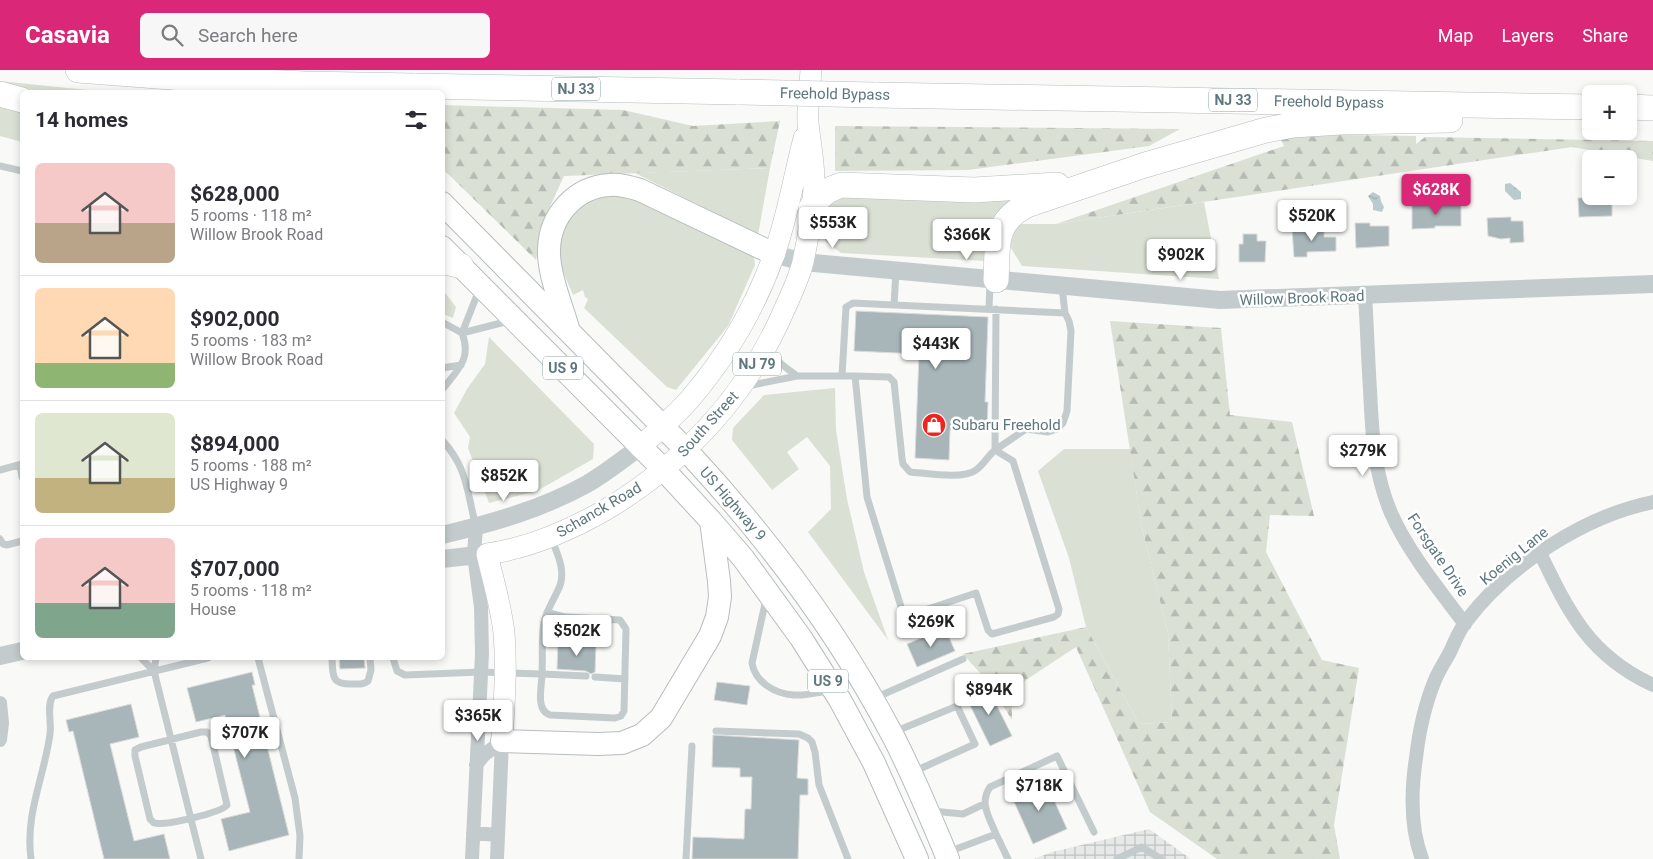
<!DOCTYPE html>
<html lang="en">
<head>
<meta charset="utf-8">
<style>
	:root { --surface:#fff; --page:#f7f7f7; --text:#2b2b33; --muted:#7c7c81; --line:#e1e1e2; --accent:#db2777 }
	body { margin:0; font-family:Roboto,sans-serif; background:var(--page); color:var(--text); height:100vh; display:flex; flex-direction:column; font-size:19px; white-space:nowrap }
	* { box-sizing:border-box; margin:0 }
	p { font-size:16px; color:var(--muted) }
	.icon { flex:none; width:28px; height:28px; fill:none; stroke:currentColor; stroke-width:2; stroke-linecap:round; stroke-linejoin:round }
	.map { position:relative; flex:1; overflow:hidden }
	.drawer { position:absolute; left:20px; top:20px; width:425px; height:570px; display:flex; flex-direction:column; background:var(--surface); border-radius:8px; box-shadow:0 2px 8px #0003 }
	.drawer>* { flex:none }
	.fabs { position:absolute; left:1582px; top:15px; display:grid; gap:10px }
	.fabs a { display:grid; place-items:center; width:55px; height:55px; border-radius:8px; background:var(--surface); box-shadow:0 2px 8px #0003; font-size:25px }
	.price { position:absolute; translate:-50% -42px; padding:0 11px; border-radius:5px; background:#fff; color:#222; font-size:16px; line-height:32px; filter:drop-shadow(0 1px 2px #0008) }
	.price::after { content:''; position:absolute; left:50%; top:30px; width:15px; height:11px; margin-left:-8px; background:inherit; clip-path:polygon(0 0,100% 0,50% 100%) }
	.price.active { background:var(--accent); color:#fff }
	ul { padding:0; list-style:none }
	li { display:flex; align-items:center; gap:15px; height:125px; padding:0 15px }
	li+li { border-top:1px solid var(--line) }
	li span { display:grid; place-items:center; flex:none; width:140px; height:100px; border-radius:8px; color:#555 }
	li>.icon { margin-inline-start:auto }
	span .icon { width:60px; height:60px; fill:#fffc; stroke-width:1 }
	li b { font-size:21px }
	h2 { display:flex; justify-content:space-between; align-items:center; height:60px; padding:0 15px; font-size:21px }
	header { display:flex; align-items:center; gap:30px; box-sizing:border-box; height:70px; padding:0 25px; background:var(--accent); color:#fff }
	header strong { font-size:24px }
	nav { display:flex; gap:28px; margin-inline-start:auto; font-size:18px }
	.search { width:350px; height:45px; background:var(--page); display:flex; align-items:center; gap:12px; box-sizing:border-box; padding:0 18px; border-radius:8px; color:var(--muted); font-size:19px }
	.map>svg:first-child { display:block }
	.industrial { fill:url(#industrial-grid) }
	.grass { fill:#dbe0d5 }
	.forest { fill:url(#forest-firs) }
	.water { fill:url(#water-ripples) }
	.building { fill:#a8b6b9; stroke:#dbdbd9 }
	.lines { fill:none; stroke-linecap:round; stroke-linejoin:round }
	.primary-casing { stroke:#b5bdbf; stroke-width:22 }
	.trunk-casing { stroke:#b7bdbf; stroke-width:24 }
	.motorway-casing { stroke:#b7bdbf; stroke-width:26 }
	.service { stroke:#c4cbcd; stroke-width:7 }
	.minor { stroke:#c4cbcd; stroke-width:14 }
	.tertiary { stroke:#c4cbcd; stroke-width:18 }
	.primary { stroke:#fff; stroke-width:21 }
	.trunk { stroke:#fff; stroke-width:22 }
	.motorway { stroke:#fff; stroke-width:25 }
	.motorway-bridge-casing { stroke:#b7bdbf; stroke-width:26; stroke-linecap:butt }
	.motorway-bridge { stroke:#fff; stroke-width:25 }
	.labels { text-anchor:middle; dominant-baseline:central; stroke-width:5; stroke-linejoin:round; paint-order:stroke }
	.shield { fill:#fff; stroke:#8ea0a5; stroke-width:1 }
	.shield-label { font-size:14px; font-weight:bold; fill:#5e777e }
	.street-label { font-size:15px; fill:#5e777e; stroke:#fff }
	.poi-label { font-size:15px; fill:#5e777e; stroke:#fff; text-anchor:start }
</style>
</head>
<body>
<header>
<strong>Casavia</strong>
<div class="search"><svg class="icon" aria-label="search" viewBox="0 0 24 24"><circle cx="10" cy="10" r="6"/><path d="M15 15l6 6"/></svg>Search here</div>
<nav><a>Map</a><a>Layers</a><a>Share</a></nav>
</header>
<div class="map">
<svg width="1653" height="789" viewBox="0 0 1653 789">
	<defs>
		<pattern id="industrial-grid" width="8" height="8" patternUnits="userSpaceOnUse" patternTransform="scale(1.25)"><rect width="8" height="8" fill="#e7e9e8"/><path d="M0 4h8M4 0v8" fill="none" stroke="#bec2c1"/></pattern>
		<pattern id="forest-firs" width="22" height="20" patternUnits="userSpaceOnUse" patternTransform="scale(1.25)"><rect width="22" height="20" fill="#dbe0d5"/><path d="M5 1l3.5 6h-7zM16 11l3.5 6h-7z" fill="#b5bab2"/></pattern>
		<pattern id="water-ripples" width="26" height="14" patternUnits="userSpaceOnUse" patternTransform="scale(1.25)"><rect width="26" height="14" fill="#bacbcd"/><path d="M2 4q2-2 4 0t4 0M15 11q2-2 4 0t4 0" fill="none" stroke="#9aaaac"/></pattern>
	</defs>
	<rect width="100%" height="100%" fill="#f9f9f7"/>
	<path class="industrial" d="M1149 759 1191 789H1034L1052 782Z"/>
	<path class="grass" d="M0 11 97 21 99 22H41Z
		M0 32 22 38V72L0 66Z
		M770 98 758 165 635 103Z
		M610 120 630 123 754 186 755 195 728 256 676 320 667 317 584 238 588 229 585 227 583 220 573 225 558 190V160L576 133Z
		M848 124 1014 127 992 148 986 191 841 183 825 171 829 135Z
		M1204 132 1219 209 1022 196 1011 178V154H1056Z
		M443 220 456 237 453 248 443 244Z
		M489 267 594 374 593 389 537 421 489 433 468 378 470 367 454 343 467 319 485 294Z
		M835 318 836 360 847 429 864 502 888 570 808 462 831 439 830 396 807 367 787 382 799 399 772 420 732 370 733 358 764 325Z
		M1064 379H1130L1142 458 1168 563 1172 652 1139 654 1086 557 1069 488 1038 401Z"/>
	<path class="forest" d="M442 35 623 40 693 56 780 51 770 98 564 106 548 141 536 190 443 99Z
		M835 56 1180 59 1149 76 968 100 835 101Z
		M1278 64 1416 66V74L1425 67 1653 71V91L1572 77 1056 154 1284 76Z
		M1110 251 1221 258 1230 345 1292 352 1314 446 1270 445 1266 482 1322 590 1359 598 1334 755 1340 789H1217L1150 742 1076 577 1012 619V650L988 612 963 584 1086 557 1139 654 1172 652 1168 563 1142 458Z"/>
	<path class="water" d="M1510 113 1521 122V129L1514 130 1505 121V114Z
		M1373 122 1380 126 1381 131 1384 137 1382 142 1373 140V134L1368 126Z"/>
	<path class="building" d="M1612 127V146L1579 147 1578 128Z
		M1461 134V156H1435V158L1412 159V135Z
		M1511 147V151H1523L1524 172 1510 173V168L1501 169 1488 166 1487 148Z
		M1355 153H1370V156H1389V176L1356 178Z
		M1324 158V167H1336V181L1307 182V187H1294L1292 159Z
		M1243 164H1257V171H1266L1265 192H1239V174H1243Z
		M856 241 988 247 985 332H988L987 361 950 360 949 390 915 388 919 284 854 281Z
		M945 558 955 581 917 597 907 574Z
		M558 572 596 574 595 602 591 604 586 601 557 599Z
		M339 588H364L365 598 340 599Z
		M252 602 255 615H252L289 765 229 781 221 749 250 742 225 645 196 652 187 618Z
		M717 612 750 616 747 635 714 630Z
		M987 616 1012 666 990 676 966 627Z
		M131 634 139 667 110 674 134 771 164 764 170 789H104L73 661 69 662 66 650Z
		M713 665 799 670 797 708 808 709V725H800L798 789H692L693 767 744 769 745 739H751L752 707H740V698L712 697Z
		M1045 710 1067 759 1033 774 1011 725Z"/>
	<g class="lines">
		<g class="primary-casing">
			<path id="primary" d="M640 377C657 361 675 346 690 329 726 287 755 238 774 185 787 148 794 107 804 68
				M502 671C504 635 507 599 504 563 501 536 493 510 487 484 530 478 569 461 607 439 685 392 749 323 785 238 792 223 799 208 803 192 808 168 813 142 814 117 815 96 810 74 808 53 807 36 810 17 811 0"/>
		</g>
		<g class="trunk-casing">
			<path id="trunk" d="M442 133 686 380C767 467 839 563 894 668 914 707 931 748 948 789
				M442 177 664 400 711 451 743 488 801 568 840 630 874 693 917 789
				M568 258C561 234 548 203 549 179 550 145 576 117 609 115 620 114 630 117 640 120L774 184
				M502 671 598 674 622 673 642 665 661 648 710 566 717 547 720 527 719 511 711 451"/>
		</g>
		<g class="motorway-casing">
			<path id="motorway" d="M78 0 197 9
				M414 16 739 22
				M0 24 22 30
				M875 25 1591 37
				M1629 37 1653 38
				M811 138C820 126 827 119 842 115L974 120 1057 115
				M442 191 461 196
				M996 210C998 176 992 153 1027 135L1145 95 1266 60 1293 55 1341 52 1450 50"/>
		</g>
		<path class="service" d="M0 96 22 101
			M479 220 462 263 509 251
			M894 235 1065 243
			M989 239 990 212
			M442 252 462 263C472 289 458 299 442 320
			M771 278C775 292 787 298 797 306
			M442 298 461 295
			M842 306 846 237 853 233 894 235 896 201
			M855 306 889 307 894 312 902 388 903 394 910 402C925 403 964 410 976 400 983 395 988 386 995 380L996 239
			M747 316 797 306H855L867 427 902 540 905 543 913 544 976 523 988 560 992 564 1054 547 1058 544 1059 539 1013 391 995 380 1026 359 1048 362 1057 359 1063 353 1067 341 1071 261 1069 251 1065 243 1062 217
			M442 370C468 398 467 423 476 457
			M20 395 22 407
			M0 400 22 394
			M0 469 3 474 7 475 22 471
			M766 529 752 593C755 612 775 624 794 625 806 626 818 622 829 621
			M547 542 565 547 620 550 626 559 624 641 621 646 615 648 550 645C535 640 542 616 542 604L586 606
			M141 588 154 601
			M156 588 154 601 201 789
			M258 588 295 728 300 766 299 789
			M332 588C333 606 331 615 353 614 359 614 363 615 368 611L371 600 370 588
			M393 588 397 601 405 605 481 602 542 604C543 588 541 569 544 553 546 541 553 531 558 520 567 503 558 485 551 468
			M595 607 625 609
			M875 628 963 589
			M716 661 799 664 808 668 812 672 815 682 819 715 848 789
			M201 662H207L211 666 227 735C221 743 164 756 154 753L150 749 135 686V680L141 677Z
			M894 662 957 636 975 674 915 701
			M932 741 963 744 984 734
			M996 764 1008 789
			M948 782 996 764C989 747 979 733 990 717L1057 686 1094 762
			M31 789C25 743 44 708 50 664 52 653 46 635 53 626L208 588
			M686 789 692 676
			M1117 789 1142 777 1161 789"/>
		<path class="minor" d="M1365 225C1367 257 1368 289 1370 320 1372 363 1374 403 1391 443 1407 480 1440 521 1465 554
			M1540 483C1569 543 1589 585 1653 615
			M0 633 2 653 0 670
			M476 695 484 685 502 671
			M473 763 498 765
			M472 789 482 584 481 537 474 485 476 457
			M497 789 502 671
			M1422 789C1410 757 1411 721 1416 688 1419 662 1425 634 1435 610 1439 600 1446 590 1451 580 1455 571 1459 561 1465 553 1507 496 1584 446 1653 432"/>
		<path class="tertiary" d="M774 184 803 192 1220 230 1653 214
			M442 465C492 453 542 439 587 414 606 403 623 389 640 377
			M442 489 487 484
			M0 586 22 581"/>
		<use href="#primary" class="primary"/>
		<use href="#trunk" class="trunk"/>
		<use href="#motorway" class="motorway"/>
		<g class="motorway-bridge-casing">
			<path id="motorway-bridge" d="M197 9 305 14 414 16
				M739 22 875 25"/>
		</g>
		<use href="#motorway-bridge" class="motorway-bridge"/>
	</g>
	<defs>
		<g id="shop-disc" transform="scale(1.25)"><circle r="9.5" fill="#f1231f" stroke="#fff"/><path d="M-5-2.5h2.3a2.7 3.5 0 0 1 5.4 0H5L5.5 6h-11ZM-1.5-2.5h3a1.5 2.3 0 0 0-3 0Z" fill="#fff"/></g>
	</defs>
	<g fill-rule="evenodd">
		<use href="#shop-disc" x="934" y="355"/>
	</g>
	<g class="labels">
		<g class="shield">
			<rect x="552" y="7.5" width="48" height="23" rx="4"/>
			<rect x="1209" y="18.5" width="48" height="23" rx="4"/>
			<rect x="733" y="282.5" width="48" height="23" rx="4"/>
			<rect x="543" y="286.5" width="40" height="23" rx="4"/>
			<rect x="808" y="599.5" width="40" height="23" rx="4"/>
		</g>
		<g class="shield-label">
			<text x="576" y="19">NJ 33</text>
			<text x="1233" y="30">NJ 33</text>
			<text x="757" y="294">NJ 79</text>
			<text x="563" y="298">US 9</text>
			<text x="828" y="611">US 9</text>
		</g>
		<g class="street-label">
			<text transform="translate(835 24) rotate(1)">Freehold Bypass</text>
			<text transform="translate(1329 32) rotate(1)">Freehold Bypass</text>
			<text transform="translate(1302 228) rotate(-2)">Willow Brook Road</text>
			<text transform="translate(708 354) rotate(-48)">South Street</text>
			<text transform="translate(733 434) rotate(49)">US Highway 9</text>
			<text transform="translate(599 440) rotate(-30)">Schanck Road</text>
			<text transform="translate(1438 485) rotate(56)">Forsgate Drive</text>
			<text transform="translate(1514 486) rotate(-39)">Koenig Lane</text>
		</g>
		<g class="poi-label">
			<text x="952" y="355">Subaru Freehold</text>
		</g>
	</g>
</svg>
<div class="fabs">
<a>+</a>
<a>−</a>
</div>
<b class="price active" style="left:1436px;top:146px">$628K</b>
<b class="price" style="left:1312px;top:172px">$520K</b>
<b class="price" style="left:833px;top:179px">$553K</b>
<b class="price" style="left:967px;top:191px">$366K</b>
<b class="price" style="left:1181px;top:211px">$902K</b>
<b class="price" style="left:936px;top:300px">$443K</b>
<b class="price" style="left:1363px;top:407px">$279K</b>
<b class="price" style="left:504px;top:432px">$852K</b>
<b class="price" style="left:931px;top:578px">$269K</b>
<b class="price" style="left:577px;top:587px">$502K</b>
<b class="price" style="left:989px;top:646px">$894K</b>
<b class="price" style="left:478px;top:672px">$365K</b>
<b class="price" style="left:245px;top:689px">$707K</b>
<b class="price" style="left:1039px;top:742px">$718K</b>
<section class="drawer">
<h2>14 homes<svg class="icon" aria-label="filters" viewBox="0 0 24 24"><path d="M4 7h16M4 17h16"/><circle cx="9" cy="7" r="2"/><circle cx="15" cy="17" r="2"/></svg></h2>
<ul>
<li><span style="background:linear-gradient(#f6c9c9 60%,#b9a48a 0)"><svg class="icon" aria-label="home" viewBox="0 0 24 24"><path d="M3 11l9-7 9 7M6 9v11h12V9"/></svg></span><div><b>$628,000</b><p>5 rooms · 118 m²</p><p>Willow Brook Road</p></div></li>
<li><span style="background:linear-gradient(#ffd9b3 75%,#8fb573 0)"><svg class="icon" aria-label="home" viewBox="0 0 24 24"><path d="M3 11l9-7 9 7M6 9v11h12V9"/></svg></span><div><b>$902,000</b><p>5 rooms · 183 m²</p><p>Willow Brook Road</p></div></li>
<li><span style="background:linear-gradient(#dfe7d0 65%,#c2b280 0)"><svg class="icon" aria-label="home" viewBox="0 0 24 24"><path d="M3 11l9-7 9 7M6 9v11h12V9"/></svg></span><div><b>$894,000</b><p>5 rooms · 188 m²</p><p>US Highway 9</p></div></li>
<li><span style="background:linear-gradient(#f6c9c9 65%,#7fa58c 0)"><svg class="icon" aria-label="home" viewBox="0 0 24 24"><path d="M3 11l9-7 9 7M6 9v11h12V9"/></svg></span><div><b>$707,000</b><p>5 rooms · 118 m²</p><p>House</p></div></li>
</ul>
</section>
</div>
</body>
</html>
